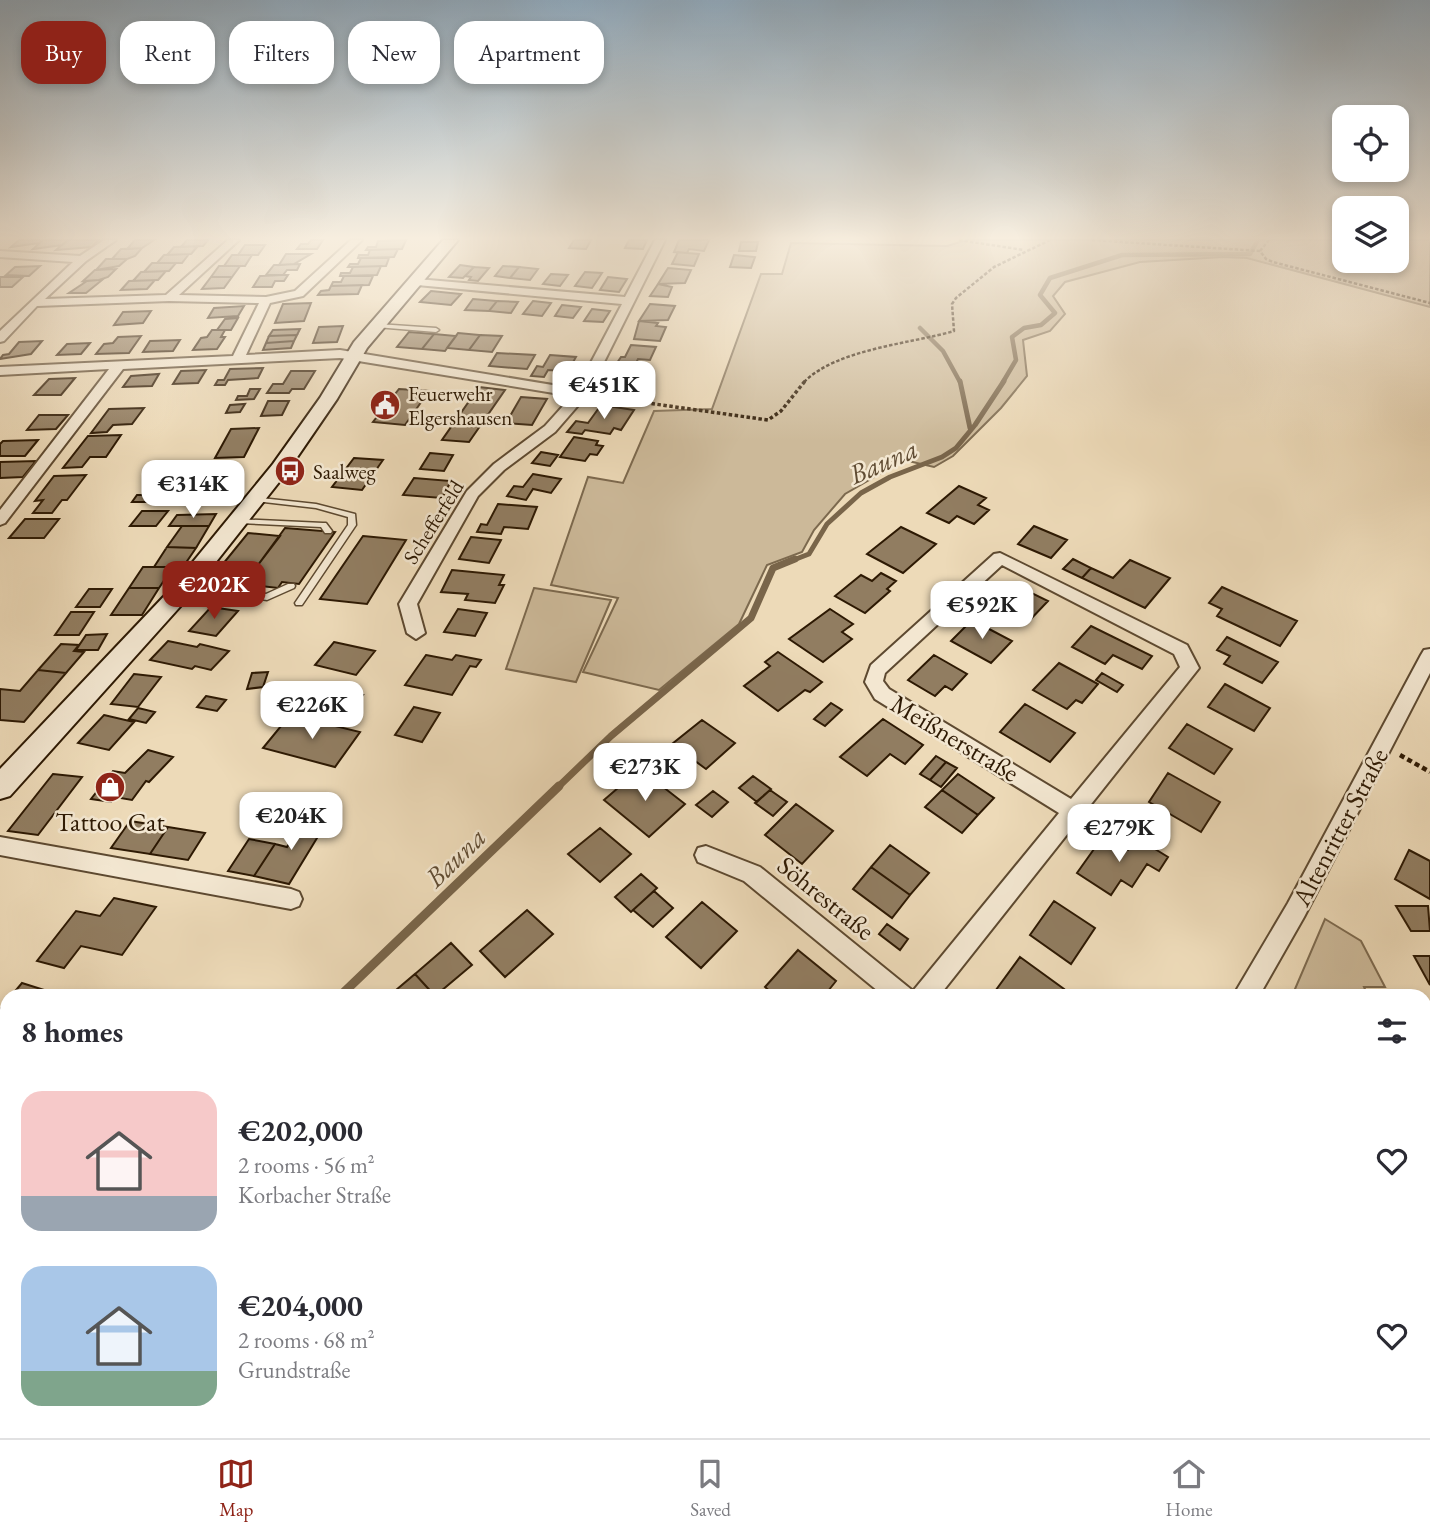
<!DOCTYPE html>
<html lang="en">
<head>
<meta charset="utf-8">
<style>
	:root { --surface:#fff; --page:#f7f7f7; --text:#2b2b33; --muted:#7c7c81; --line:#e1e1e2; --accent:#8f2418 }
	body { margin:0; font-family:"EB Garamond",serif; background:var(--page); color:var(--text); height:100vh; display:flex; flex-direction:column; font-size:26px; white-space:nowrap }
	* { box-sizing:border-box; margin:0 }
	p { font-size:23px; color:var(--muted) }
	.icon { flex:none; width:38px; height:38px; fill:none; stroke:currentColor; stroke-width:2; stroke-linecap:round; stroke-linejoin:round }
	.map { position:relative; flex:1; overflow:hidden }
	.panel { position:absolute; left:0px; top:989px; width:1432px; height:450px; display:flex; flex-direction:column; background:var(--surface); border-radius:21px 21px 0 0; box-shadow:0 4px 10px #0003 }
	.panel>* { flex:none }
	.top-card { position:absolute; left:21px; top:21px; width:700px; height:63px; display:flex; gap:14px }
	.fabs { position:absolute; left:1332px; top:105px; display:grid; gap:14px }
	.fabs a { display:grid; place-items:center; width:77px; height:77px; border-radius:14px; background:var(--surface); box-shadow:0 4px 10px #0003; font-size:35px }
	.price { position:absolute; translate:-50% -60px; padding:0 16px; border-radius:14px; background:#fff; color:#222; font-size:23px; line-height:46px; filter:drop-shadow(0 2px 4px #0008) }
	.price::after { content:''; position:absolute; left:50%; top:42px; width:21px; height:16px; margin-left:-10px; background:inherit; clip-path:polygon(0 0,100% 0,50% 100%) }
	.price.active { background:var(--accent); color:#fff }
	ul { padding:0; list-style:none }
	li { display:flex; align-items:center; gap:21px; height:175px; padding:0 21px }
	li span { display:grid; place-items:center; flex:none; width:196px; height:140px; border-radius:21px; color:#555 }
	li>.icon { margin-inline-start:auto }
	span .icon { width:84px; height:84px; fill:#fffc; stroke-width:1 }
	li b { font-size:30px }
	h2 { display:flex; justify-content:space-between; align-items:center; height:84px; padding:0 21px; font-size:30px }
	.chip { padding:0 24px; border-radius:21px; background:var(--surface); box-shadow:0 4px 10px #0003; font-size:24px; line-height:63px }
	.chip.active { background:var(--accent); color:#fff }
	.tabs { display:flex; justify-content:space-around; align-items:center; height:98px; border-top:2px solid var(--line); background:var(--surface); font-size:19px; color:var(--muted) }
	.tabs a { display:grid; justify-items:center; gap:4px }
	.tabs .active { color:var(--accent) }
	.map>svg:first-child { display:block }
	.green { fill:#ccb999; stroke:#7c694e; stroke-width:2 }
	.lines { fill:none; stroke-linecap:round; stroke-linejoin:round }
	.stream-far4 { stroke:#79654a; stroke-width:4.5 }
	.stream-far3 { stroke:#79654a; stroke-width:5 }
	.stream-far2 { stroke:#79654a; stroke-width:7 }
	.stream-far1 { stroke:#79654a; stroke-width:9 }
	.stream { stroke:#79654a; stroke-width:10 }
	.building { fill:#917d61; stroke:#2d1903; stroke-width:2 }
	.lane-casing { stroke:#5d4930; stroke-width:3 }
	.street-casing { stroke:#5d4930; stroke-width:4 }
	.secondary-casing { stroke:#2d1903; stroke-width:4 }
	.path-far2 { stroke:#2d1903; stroke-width:2.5; stroke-dasharray:3.5 2; stroke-linecap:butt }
	.path-far1 { stroke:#2d1903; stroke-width:3.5; stroke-dasharray:3.5 2.5; stroke-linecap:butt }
	.path { stroke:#2d1903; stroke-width:4.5; stroke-dasharray:5 3.5; stroke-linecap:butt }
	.lane { fill:#f3e7d1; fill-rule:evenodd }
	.street { fill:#f3e7d1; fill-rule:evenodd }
	.secondary { fill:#f3e7d1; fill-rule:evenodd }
	.labels { text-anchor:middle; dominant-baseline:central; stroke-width:5; stroke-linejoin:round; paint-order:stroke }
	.far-poi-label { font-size:21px; fill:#2d1903; stroke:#f3e7d1; text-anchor:start }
	.far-street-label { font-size:21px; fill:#2d1903; stroke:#f3e7d1 }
	.street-label { font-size:26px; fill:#2d1903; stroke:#f3e7d1 }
	.poi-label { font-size:26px; fill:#2d1903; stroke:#f3e7d1 }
	.water-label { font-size:28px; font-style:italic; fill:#604c33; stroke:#f3e7d1 }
</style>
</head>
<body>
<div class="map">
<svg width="1430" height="1438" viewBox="0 0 1430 1438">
	<rect width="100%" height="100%" fill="#eddab8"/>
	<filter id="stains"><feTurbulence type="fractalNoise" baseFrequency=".00286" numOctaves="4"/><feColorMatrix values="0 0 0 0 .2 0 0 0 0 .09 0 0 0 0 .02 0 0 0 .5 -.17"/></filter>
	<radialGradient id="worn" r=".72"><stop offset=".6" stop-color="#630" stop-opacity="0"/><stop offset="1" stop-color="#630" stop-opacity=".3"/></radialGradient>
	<path class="green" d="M967 240H1344V261H1396L1397 240H1430V307L1247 258 1223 257 1140 262 1065 282 1053 296 1065 314 1050 331 1023 340 1027 376 1001 408 953 456 934 467 904 460 845 494 814 530 802 552 767 565 739 624 659 690 583 672 618 598 551 585 588 477 623 483 654 411 712 409 761 274H782L791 243 947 246Z
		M534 588 611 600 576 682 506 669Z
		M1325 919 1361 941 1385 987H1364L1368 996H1292Z"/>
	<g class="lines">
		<path class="stream-far4" d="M920 328 943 351 960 382
			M1003 382 1016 360 1012 337 1024 328 1041 325 1055 313 1040 295 1050 278 1122 255 1250 254 1258 240"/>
		<path class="stream-far3" d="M960 381 970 428
			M791 561 809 554 827 524 861 493 890 477 942 457 956 448 975 425 1004 381"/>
		<path class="stream-far2" d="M557 788 611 736 751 618 773 568 795 559"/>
		<path class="stream-far1" d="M340 996 559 786"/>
		<path class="stream" d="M0 1320 7 1314"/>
	</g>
	<path class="building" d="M19 240H43L39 243 11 247Z
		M43 240H68L62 245 33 249Z
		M68 240H99L92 247 56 250Z
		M135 240H154L142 248 127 249Z
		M187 240H208L203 246 181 247Z
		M311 240H323L317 249H297L301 244H308Z
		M406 240 402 249 366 250 368 247H376L378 241Z
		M574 240H591L586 249 569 248Z
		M629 240H647L643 249 625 248Z
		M679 240H709L704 251 689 249 687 253 674 252Z
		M741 242H758L756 251H739Z
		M245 245H265L258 255H238Z
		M198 246 191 254 167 255 174 247Z
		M142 248 135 256 127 259H112L121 249Z
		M398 249 394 257 358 258 359 255H368L370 250Z
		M678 252 687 253 699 254 694 266 672 264Z
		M189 254 182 263H157L164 255Z
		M286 254H311L294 264 279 265Z
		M232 255H252L245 266H224Z
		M734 255 755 257 751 268 730 267Z
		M361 258H389L386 266 348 267 350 264H358Z
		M106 259H127L119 266 96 270Z
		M152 263H176L169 271 144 272Z
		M300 264 297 270H287L283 275H266L274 265Z
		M460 265 474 267 463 278 449 277Z
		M40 266 29 276 6 275 15 267Z
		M219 266H240L232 277H211Z
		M381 266 377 275 340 276 341 273H350L353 267Z
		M503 266 519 267 510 278 495 276Z
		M474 267 489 268 478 281 469 280 471 277 465 276Z
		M519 267 538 269 530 280 510 278Z
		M668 268 691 270 685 283 658 284Z
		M116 269 108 277 99 280 83 281 95 270Z
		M166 271 158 280 133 281 141 272Z
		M585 272 602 273 592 288 575 286Z
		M551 274 568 275 560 286 543 284Z
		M283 275H288L284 281H275L272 287H253L260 276Z
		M344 276H373L369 285 331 286 333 282H341Z
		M0 277H23L12 287H0Z
		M211 277H232L224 288 202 289Z
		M608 277 627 279 619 292 600 290Z
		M99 280H102L86 293H69L87 281Z
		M155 280 147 289 121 290 129 281Z
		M658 284 672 287 668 297 650 296Z
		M362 285 358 294 318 295 321 291 329 290 331 286Z
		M431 291 461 294 451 305 420 302Z
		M473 299 497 301 489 311 465 310Z
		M497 301 518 302 511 313 489 311Z
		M533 301 551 303 542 316 523 314Z
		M311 303 304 321 275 323 283 304Z
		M650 304 675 306 668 320 639 321Z
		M562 305 581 307 573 318 555 316Z
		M244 306 238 316 208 318 214 308Z
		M592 309 610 311 603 322 584 321Z
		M151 311 143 323 114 325 123 312Z
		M238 318 231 330H217L225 319Z
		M639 321 658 323 656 326 666 327 660 341 634 339Z
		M343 326 337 342 313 343 319 327Z
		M300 329 297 335 269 336 273 330Z
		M212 330H225L221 337H225L217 349 193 350 201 338 207 337Z
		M409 332 434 334 422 349 397 347Z
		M458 333 480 335 469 350 447 348Z
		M434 334 456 336 445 351 422 349Z
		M297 335 294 341 266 343 269 336Z
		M480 335 502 336 492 352 469 350Z
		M141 336 129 353 96 354 104 344 113 343 118 337Z
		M180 340 173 351 143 352 150 341Z
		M42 341 31 354 0 359 3 355 9 354 19 342Z
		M294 341 291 348 263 350 266 343Z
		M90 343 81 354 57 355 67 344Z
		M631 345 656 347 650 360 638 359 635 365 617 363 621 357H625Z
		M497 353 535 355 527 369 489 366Z
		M550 355 576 357 568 371 548 370 544 377 531 376 537 366 543 367Z
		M617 363 635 365 633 369 641 370 632 389 603 387Z
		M263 368 258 378 228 380 225 385H215L218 380H224L230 369Z
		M206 370 198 383 173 384 181 371Z
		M291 371H315L304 389H292L289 393H267L273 384H283Z
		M159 374 152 386 123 387 131 376Z
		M75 378 61 395H34L49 379Z
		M479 387 505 390 469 442 442 440Z
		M250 389H260L254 399 236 400 238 396H247Z
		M399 389 429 391 405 425 373 422Z
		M521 397 547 399 532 425 506 423Z
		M268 401H289L282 415 261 416Z
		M245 404 240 412 226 413 230 405Z
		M601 405 634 410 621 430 614 428 610 434 585 430 582 434 567 432 576 421 588 423Z
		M144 408 132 424 113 425 107 432 91 433 109 409Z
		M39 415H68L56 429 27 430Z
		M259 428 244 457 215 458 231 429Z
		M121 435 106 457H90L82 467 63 468 88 436Z
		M574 437 598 441 596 445 603 446 597 455 590 454 585 461 560 457Z
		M38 440 25 456H0V444L3 441Z
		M541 452 558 455 550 466 532 463Z
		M430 453 453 455 444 471 420 469Z
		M354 458 383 460 362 490 332 487Z
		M36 461 23 477 0 478V462Z
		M180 473H216L195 503H158Z
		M533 474 561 479 551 493 533 489 526 500 507 496 514 486 523 487Z
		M86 475 67 500H62L52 513H33L43 500 35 501 54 476Z
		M414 478 451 481 442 498 403 495Z
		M959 486 986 498 978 505 989 510 974 524 957 516 949 523 927 513Z
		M137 495H153L148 502H132Z
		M498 504 537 507 528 529 504 527 501 534 477 532 481 524 487 525Z
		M142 511H168L156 526H130Z
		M216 514 209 526H169L177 515Z
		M25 519H59L44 538H9Z
		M182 526H209L196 548 167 547Z
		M1034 526 1067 540 1051 558 1018 544Z
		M901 527 936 544 903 573 867 554Z
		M285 528 335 532 299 584 282 582 278 588 244 584Z
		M248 533 280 536 248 578 214 575Z
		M363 536 406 540 367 604 320 599Z
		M471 537 501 540 489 563 459 559Z
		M167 547 196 548 183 567H154Z
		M1073 559 1091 568 1082 578 1063 569Z
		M1130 560 1170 578 1145 608 1082 578 1091 568 1113 578Z
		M143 567H173L159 588H129Z
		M452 570 504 575 499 585H504L495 603 465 600 468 594 441 592Z
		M881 573 896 581 887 589 890 591 865 613 835 596 861 575 872 581Z
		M1011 583 1048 601 1028 622 1015 615 1007 624 982 611Z
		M1222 587 1297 621 1280 646 1217 616 1222 609 1209 603Z
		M129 588H159L142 615H111Z
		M89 589H112L100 607H76Z
		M211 607 238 611 216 636 189 631Z
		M458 609 487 613 475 636 444 632Z
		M830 609 853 624 842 632 852 639 823 662 789 639Z
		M71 612H94L79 635H55Z
		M972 620 1012 641 991 663 951 641Z
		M1091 626 1152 656 1142 669 1113 655 1105 664 1072 647Z
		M107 634 98 650H76L86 635Z
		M1227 637 1278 662 1262 683 1224 664 1230 656 1217 650Z
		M168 641 197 647 200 644 229 651 211 670 195 666 192 669 150 660Z
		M334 642 375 651 356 675 315 665Z
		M61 644 79 645 74 651 84 652 66 673 38 670Z
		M778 652 822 682 810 692 805 690 778 711 744 686 770 666 765 662Z
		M426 655 452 660 456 655 481 660 476 667 470 666 452 695 405 685Z
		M934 655 967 674 952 690 945 686 935 696 908 680Z
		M1059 663 1098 684 1082 703 1076 700 1067 709 1033 690Z
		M38 670 66 673 24 722 0 720V689L20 691Z
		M268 672 263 687 247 689 252 673Z
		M1102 673 1123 685 1117 692 1096 680Z
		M134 674 161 677 138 707 111 704Z
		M1225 684 1270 708 1254 731 1208 707Z
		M333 688 363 695 348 716 318 709Z
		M206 696 226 700 217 711 197 707Z
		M831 703 842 710 825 726 814 719Z
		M1025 704 1075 733 1050 762 1000 732Z
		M414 707 440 713 422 742 395 735Z
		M138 708 155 712 146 723 129 719Z
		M104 715 134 722 109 750 78 743Z
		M290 715 360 732 335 767 263 748Z
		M883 719 923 745 905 764 890 754 867 776 840 757Z
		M702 720 735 743 706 769 672 744Z
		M1187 724 1232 749 1214 774 1169 748Z
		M148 750 173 757 149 782 146 781 132 800 115 797 111 802 91 799 113 771 125 773Z
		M936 756 946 762 930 780 920 774Z
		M946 762 957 768 941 787 930 780Z
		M640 769 685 804 649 837 604 800Z
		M1168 773 1220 802 1201 832 1149 802Z
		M53 774 82 777 38 835 8 831Z
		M958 774 994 798 978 815 942 790Z
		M753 776 771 789 757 802 739 788Z
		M770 790 787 802 773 816 755 803Z
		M942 790 978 815 962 833 925 807Z
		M713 791 728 802 712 817 696 805Z
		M796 804 833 831 802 864 765 835Z
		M307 815 328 820 289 884 254 876 275 844 287 847Z
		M130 821 168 827 150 854 111 848Z
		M168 827 205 833 188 860 150 854Z
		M600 828 631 854 600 882 568 854Z
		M1104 835 1128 850 1137 838 1168 857 1159 871 1147 864 1132 887 1121 880 1111 895 1077 873Z
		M249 839 275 844 254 876 228 871Z
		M890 845 929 873 910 895 871 867Z
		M1409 850 1430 861V899L1395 879Z
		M871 867 910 895 892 918 853 889Z
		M641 874 657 888 631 912 615 897Z
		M654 891 673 908 653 927 633 910Z
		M114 898 156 907 122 955 81 946 64 968 37 961 76 911 100 916Z
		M1054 901 1095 928 1071 964 1030 935Z
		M702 902 737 931 701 968 666 937Z
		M1396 906H1428L1430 931H1411Z
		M527 910 553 934 505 977 480 951Z
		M887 924 908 939 900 950 879 934Z
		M451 943 472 965 435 996 415 974Z
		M798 950 836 981 824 996H775L765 987Z
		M1414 956H1430V985Z
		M1020 957 1064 989 1059 996 993 994Z
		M415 974 435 996H389Z
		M22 983 63 996H11Z
		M7 1001V1037L0 1035V1010Z
		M673 1432H779L775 1438H669Z
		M1157 1432H1191L1199 1438H1154Z
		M1240 1432H1269L1267 1438H1248Z"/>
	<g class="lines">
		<g class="lane-casing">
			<path id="lane" d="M378 324 436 328 439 330 436 332 376 327V325Z
				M252 497 316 504 355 514 356 525 302 605H296L295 603 348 525V517L316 508 255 501H252Z
				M235 519 323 523H326L332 531 331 533H325L321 527 238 523H235Z
				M187 582 266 594 288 584H294L295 586 294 588 267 600 184 587 183 585 184 583Z"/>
		</g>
		<g class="street-casing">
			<path id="street" d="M104 240H116L86 261 45 299 166 295 228 240H239L179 295 266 297 295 291 351 240H362L303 296 270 303 246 355 340 350 577 389 622 304 417 285 412 282 417 279 625 297 655 240H665L588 394 555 432 504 470 478 496 417 604 425 633 416 639 407 633 399 604 467 491 494 464 545 426 572 396 340 358 123 369 5 523 0 525V510L109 369 0 375V367L233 356 259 303 169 301 37 306 4 341 0 342V331L73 262 0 257V251L80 256Z
				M1000 553 1187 645 1199 668 939 996H884L744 881 698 862 695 855 698 848 706 846 760 867 913 991 1059 813 875 699 865 682 871 665 994 554ZM1002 565 1174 654 1180 667 1071 799 889 689 883 681 885 673Z
				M1430 649V673L1304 917 1259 996H1233L1288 903 1421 655 1424 650Z
				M0 837 291 889 299 892 302 899 299 906 291 909 0 855Z
				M1424 1066 1430 1068V1102L1424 1100Z
				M1430 1266V1299L1424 1301V1268Z
				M265 1432H311L313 1438H267Z
				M596 1432H628L627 1438H595Z
				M970 1432H1004L1002 1438H968Z
				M1364 1432H1396L1394 1438H1362Z"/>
		</g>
		<g class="secondary-casing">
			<path id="secondary" d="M443 240H458L367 348 337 399 287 472 186 600 10 796 0 799V769L170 590 273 464 320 398 354 342Z"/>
		</g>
		<path class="path-far2" d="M959 240 1024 250
			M1092 240 1260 251 1266 259 1273 262 1430 303
			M1260 251 1269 240
			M804 382C837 349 909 344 954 331L952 304 956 298 994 267 1050 240"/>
		<path class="path-far1" d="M598 396 768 420 781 411 805 381"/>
		<path class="path" d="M1400 755 1430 772"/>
		<use href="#lane" class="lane"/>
		<use href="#street" class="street"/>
		<use href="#secondary" class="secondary"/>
	</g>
	<linearGradient id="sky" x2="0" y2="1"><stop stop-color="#90a9bc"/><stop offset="0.54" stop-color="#f7eedf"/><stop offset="1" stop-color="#f7eedf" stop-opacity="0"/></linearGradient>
	<rect width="1430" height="441" fill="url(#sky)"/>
	<defs>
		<g id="civic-disc" transform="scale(1.575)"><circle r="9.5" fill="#8f2418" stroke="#f3e7d1"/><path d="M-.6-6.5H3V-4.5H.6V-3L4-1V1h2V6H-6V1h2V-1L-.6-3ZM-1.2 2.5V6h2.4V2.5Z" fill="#fff"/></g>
		<g id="bus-disc" transform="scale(1.575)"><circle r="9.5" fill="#8f2418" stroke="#f3e7d1"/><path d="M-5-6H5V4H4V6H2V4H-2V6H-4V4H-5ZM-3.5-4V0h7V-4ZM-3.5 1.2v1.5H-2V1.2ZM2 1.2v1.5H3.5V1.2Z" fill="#fff"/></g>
		<g id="shop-disc" transform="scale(1.575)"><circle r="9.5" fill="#8f2418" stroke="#f3e7d1"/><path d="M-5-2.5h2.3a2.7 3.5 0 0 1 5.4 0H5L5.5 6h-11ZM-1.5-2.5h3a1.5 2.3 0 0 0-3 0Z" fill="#fff"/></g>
	</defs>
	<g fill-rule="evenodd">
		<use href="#civic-disc" x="385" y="405"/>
		<use href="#bus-disc" x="290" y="471"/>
		<use href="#shop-disc" x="110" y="787"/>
	</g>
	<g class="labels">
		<g class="far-poi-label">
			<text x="408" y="393">Feuerwehr<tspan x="408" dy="24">Elgershausen</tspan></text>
			<text x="313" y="471">Saalweg</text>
		</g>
		<g class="far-street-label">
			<text transform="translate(433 522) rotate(-58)">Schefferfeld</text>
		</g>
		<g class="street-label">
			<text transform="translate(955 738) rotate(31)">Meißnerstraße</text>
			<text transform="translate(1340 827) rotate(-62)">Altenritter Straße</text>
			<text transform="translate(826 898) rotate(39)">Söhrestraße</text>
		</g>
		<g class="poi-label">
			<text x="110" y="822">Tattoo Cat</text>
		</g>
		<g class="water-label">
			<text transform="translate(883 461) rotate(-24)">Bauna</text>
			<text transform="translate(455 857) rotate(-44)">Bauna</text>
		</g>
	</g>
	<rect width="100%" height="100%" filter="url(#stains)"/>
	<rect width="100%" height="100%" fill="url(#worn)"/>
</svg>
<div class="fabs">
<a><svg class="icon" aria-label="locate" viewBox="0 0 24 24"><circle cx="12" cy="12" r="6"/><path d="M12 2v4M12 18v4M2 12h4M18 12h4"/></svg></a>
<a><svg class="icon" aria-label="layers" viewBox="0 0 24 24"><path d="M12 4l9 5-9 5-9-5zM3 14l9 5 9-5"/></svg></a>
</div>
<b class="price" style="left:604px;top:421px">€451K</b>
<b class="price" style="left:193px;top:520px">€314K</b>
<b class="price active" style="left:214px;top:621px">€202K</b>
<b class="price" style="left:982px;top:641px">€592K</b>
<b class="price" style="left:312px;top:741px">€226K</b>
<b class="price" style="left:645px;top:803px">€273K</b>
<b class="price" style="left:291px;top:852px">€204K</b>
<b class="price" style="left:1119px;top:864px">€279K</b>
<div class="top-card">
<a class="chip active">Buy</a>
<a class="chip">Rent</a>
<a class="chip">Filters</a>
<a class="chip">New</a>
<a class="chip">Apartment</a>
</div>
<section class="panel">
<h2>8 homes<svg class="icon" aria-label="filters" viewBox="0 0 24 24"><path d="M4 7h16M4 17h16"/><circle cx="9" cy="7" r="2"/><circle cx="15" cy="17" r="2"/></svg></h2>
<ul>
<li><span style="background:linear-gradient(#f6c9c9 75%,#9aa5b1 0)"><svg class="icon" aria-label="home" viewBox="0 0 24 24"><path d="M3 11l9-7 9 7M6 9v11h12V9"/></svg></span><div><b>€202,000</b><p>2 rooms · 56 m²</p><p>Korbacher Straße</p></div><svg class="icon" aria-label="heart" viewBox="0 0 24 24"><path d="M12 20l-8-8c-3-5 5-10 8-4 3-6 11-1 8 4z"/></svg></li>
<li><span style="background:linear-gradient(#a9c7e8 75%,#7fa58c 0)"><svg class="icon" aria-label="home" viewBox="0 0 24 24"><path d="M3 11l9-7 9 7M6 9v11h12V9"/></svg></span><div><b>€204,000</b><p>2 rooms · 68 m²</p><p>Grundstraße</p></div><svg class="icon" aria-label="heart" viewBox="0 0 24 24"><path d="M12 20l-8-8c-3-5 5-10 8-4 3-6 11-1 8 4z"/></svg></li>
</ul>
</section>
</div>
<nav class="tabs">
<a class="active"><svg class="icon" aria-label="map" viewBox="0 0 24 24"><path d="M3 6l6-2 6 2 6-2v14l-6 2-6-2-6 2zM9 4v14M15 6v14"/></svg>Map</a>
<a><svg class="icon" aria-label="saved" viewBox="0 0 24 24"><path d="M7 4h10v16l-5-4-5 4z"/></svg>Saved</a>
<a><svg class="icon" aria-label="home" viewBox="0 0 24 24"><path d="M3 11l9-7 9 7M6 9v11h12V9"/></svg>Home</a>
</nav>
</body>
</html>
